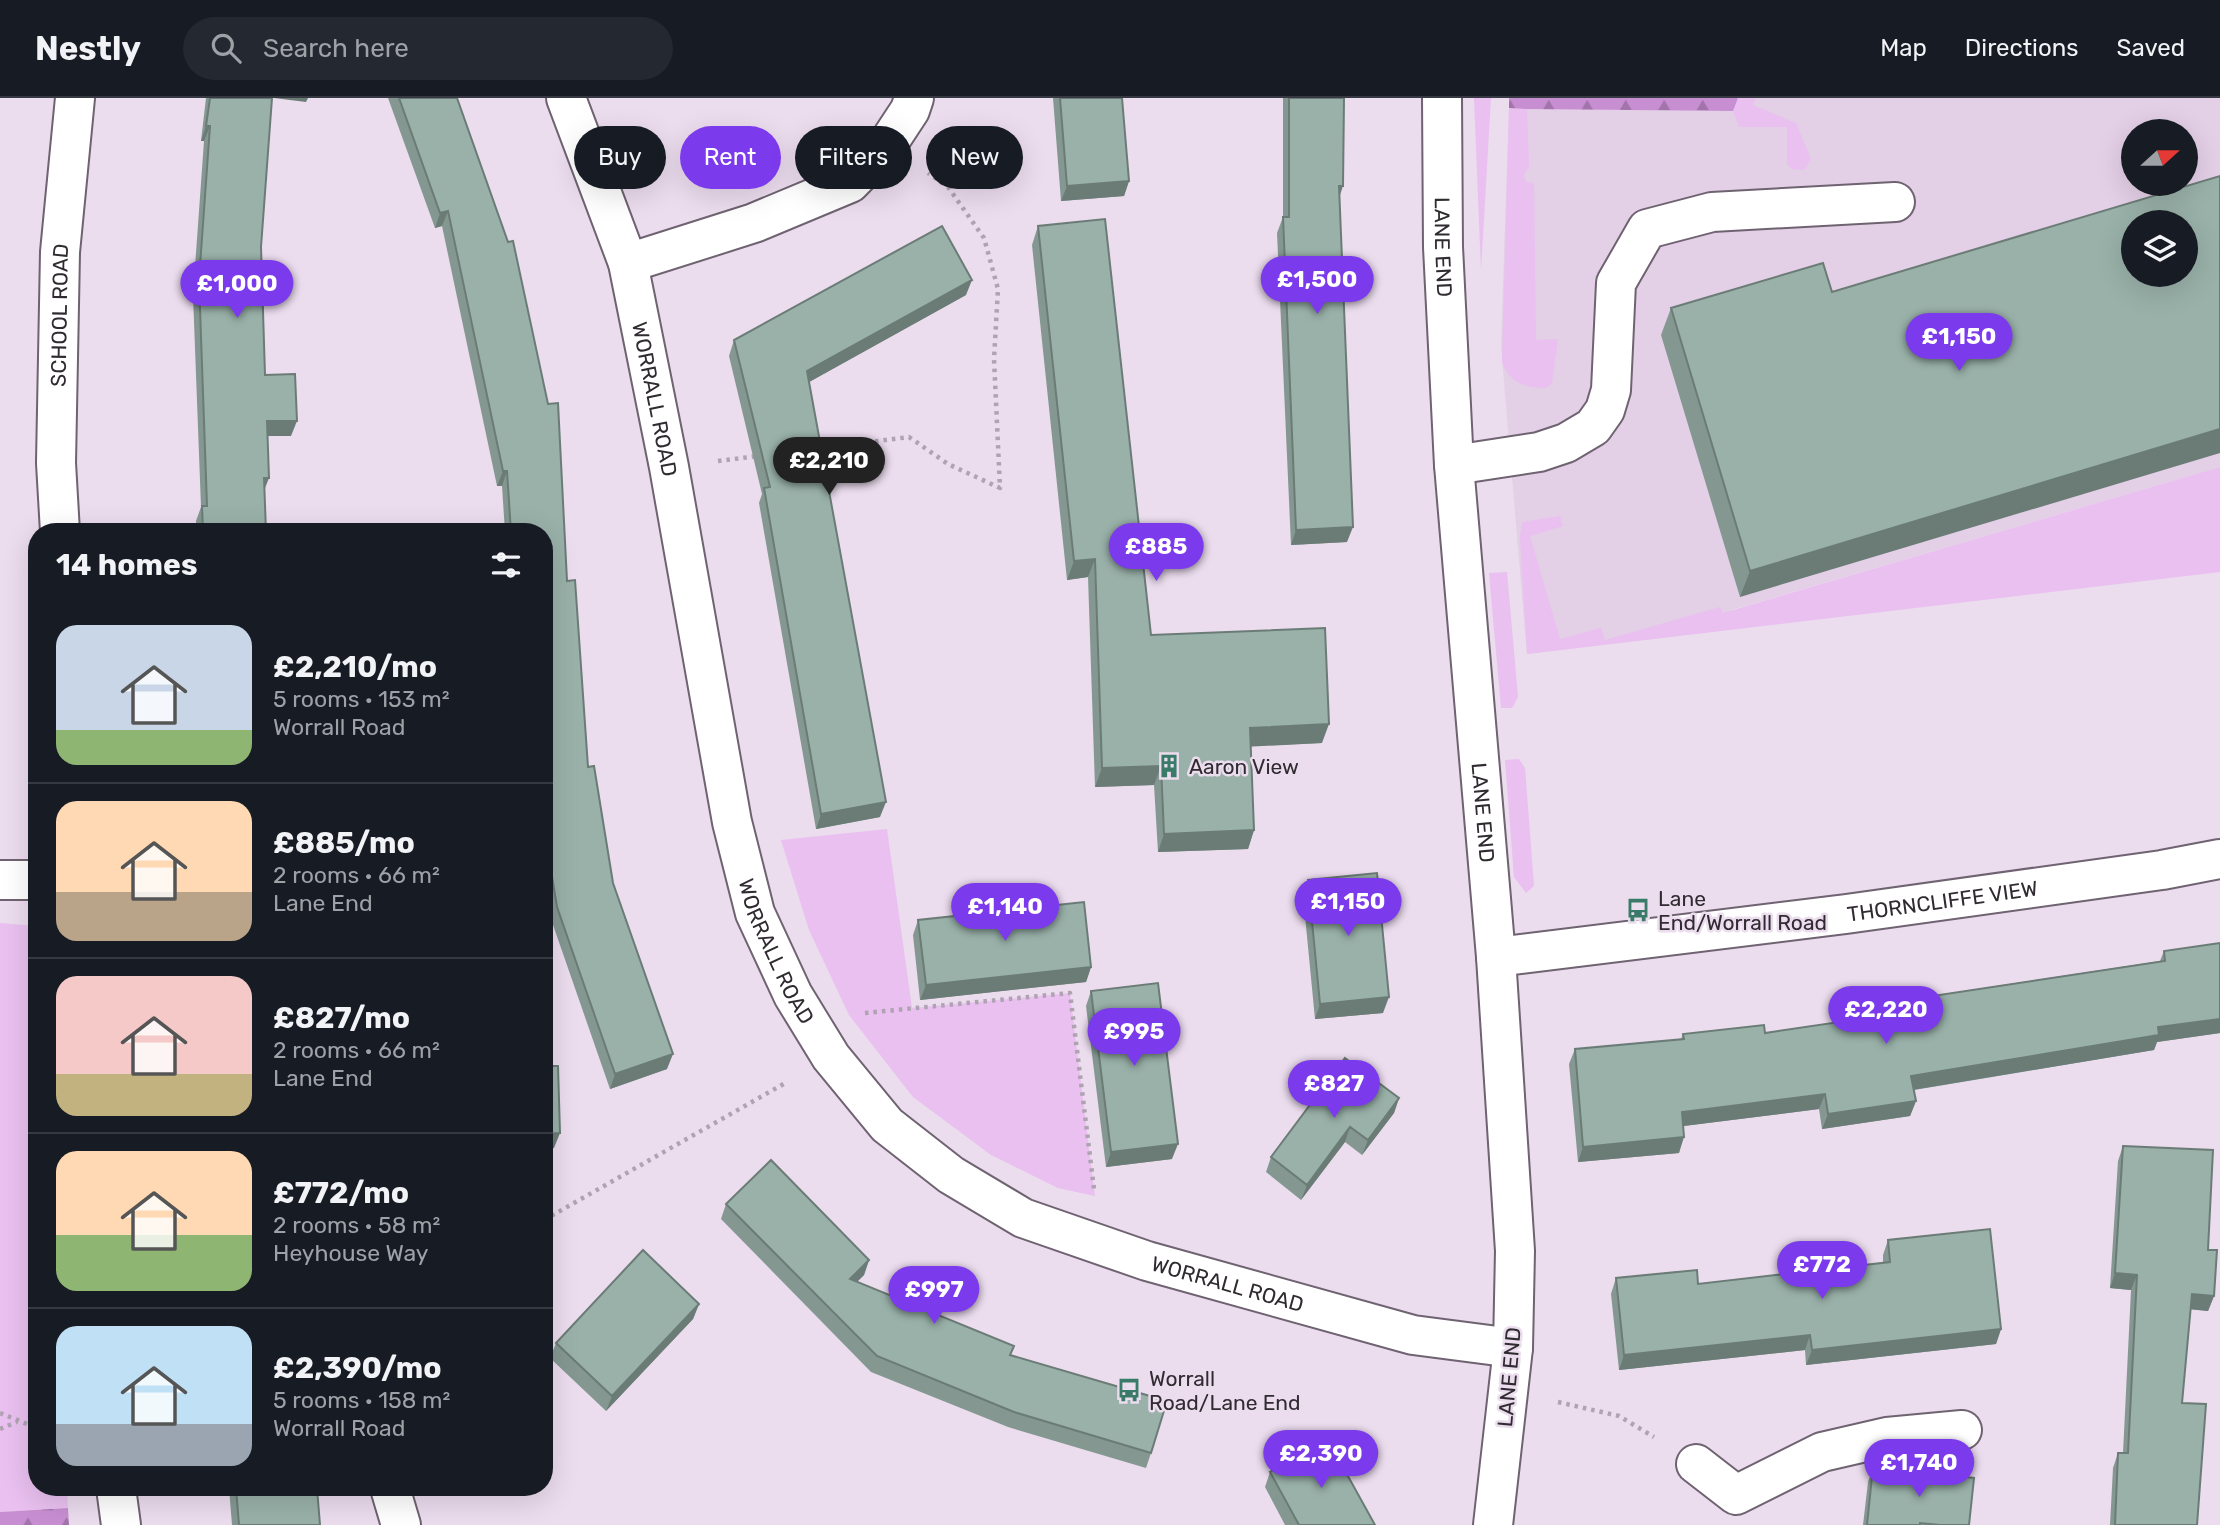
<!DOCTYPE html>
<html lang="en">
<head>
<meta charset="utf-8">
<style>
	:root { --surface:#171b24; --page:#242831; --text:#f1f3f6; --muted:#9ea1a6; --line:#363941; --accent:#7c3aed }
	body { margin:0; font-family:Rubik,sans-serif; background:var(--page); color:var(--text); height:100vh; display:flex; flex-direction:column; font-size:26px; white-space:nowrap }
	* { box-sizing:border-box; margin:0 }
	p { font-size:23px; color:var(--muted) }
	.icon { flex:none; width:38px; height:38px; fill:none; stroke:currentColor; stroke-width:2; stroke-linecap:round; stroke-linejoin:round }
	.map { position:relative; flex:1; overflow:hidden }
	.sheet { position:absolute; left:28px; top:425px; width:525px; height:973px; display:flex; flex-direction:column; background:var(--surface); border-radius:28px; box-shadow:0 7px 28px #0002 }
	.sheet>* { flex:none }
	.banner { position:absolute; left:574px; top:28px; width:665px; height:63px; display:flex; gap:14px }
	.needle { width:46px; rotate:69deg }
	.buttons { position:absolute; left:2121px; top:21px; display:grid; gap:14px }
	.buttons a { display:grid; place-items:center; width:77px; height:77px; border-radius:50%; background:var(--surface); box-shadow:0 7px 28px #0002; font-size:35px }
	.price { position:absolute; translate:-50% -60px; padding:0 16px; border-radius:24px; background:var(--accent); color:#fff; font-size:23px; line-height:46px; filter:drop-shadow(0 2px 4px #0008) }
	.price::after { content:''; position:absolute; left:50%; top:42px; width:21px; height:16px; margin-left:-10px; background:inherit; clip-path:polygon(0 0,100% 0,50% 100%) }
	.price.selected { background:#222; color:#fff }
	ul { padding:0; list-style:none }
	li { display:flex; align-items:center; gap:21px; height:175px; padding:0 28px }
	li+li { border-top:2px solid var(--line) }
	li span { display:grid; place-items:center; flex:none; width:196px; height:140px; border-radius:21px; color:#555 }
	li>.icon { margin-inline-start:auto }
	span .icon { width:84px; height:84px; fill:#fffc; stroke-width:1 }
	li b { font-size:30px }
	h2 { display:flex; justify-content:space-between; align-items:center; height:84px; padding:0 28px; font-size:30px }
	.chip { padding:0 24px; border-radius:32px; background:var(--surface); box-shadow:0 7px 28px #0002; font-size:24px; line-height:63px }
	.chip.selected { background:var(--accent); color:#fff }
	header { display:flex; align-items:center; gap:42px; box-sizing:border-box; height:98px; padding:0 35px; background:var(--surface); border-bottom:2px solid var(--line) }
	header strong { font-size:33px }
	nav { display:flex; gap:38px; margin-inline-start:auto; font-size:24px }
	.search { width:490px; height:63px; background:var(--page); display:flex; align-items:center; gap:18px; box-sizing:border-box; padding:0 24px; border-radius:38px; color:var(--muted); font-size:26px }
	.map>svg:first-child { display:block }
	.built { fill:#e3cfe6; fill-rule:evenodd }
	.grass { fill:#e9c0f0 }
	.forest { fill:url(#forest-firs) }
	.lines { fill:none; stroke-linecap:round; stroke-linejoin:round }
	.minor-casing { stroke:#6f6271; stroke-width:42 }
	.path { stroke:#afa3b2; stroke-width:4.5; stroke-dasharray:3.5 5; stroke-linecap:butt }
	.minor { stroke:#fff; stroke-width:38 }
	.wall { fill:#849891 }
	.shaded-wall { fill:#6b7c76 }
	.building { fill:#99b1a9; stroke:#6b7c76; stroke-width:2; fill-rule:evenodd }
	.labels { text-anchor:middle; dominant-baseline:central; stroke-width:5; stroke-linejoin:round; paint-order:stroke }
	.street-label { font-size:21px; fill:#302a31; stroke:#ebdcee }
	.poi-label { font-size:21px; fill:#302a31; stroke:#ebdcee; text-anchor:start }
</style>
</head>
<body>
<header>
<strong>Nestly</strong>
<div class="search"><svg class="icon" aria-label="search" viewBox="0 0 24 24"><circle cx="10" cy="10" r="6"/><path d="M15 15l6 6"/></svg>Search here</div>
<nav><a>Map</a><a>Directions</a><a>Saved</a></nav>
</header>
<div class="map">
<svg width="2220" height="1427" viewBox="0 0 2220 1427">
	<defs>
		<pattern id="forest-firs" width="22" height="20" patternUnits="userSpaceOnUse" patternTransform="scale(1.75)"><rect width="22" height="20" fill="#c88ed2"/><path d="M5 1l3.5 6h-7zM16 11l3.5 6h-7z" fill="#a374ab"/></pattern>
	</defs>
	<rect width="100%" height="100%" fill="#ebdcee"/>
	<path class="built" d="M1738 0H2220V369L1731 512 1734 531 1527 556 1501 248 1509 10 1733 13ZM2133 33H2186V86H2133ZM2133 124H2186V177H2133Z"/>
	<path class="grass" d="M1474 0H1491L1481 172Z
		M1738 0H1756L1753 7 1796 25 1811 61 1804 72 1792 71 1787 66V29H1739L1733 13Z
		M1509 10 1527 11 1529 68 1524 77 1526 84 1534 85 1536 242 1558 241 1552 285 1546 290C1524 289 1511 286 1502 264Z
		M2220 369V474L1527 556 1520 439 1522 424 1560 418 1563 428 1530 438 1560 541 1601 530 1605 542 1720 509 1723 515Z
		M1507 474 1518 599 1512 610H1501L1489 475Z
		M1519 661 1525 670 1534 788 1526 795 1514 779 1505 662Z
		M887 731 912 910 1070 895 1095 1098 1058 1090 991 1057 913 999 849 917 809 832 781 742Z
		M0 825 37 828V1390H67L68 1410 0 1414Z"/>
	<path class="forest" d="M1509 0H1738L1733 13 1527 11 1509 10Z
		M68 1410 69 1427H0V1414Z"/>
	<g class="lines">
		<g class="minor-casing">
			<g id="minor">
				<path id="s1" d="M566 0 628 165 669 369 732 724 755 815 793 897 831 959 887 1027 951 1077 1023 1120 1147 1163 1413 1237 1513 1250"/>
				<path id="s2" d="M1442 0 1443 149 1454 367 1496 859 1515 1153 1513 1250 1493 1427"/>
				<path d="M628 165 754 125 850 85 887 47 910 12 914 0"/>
				<path d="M1454 367 1539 354 1566 345 1593 329 1605 312 1611 292 1616 185 1647 131 1712 114 1895 104"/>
				<path id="s3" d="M60 434 56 365 60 154 75 0"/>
				<path d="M0 782H37"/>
				<path id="s4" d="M1496 859 1846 816 2162 772 2220 761"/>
				<path d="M1696 1366 1736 1397 1822 1354 1887 1339 1962 1332"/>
				<path d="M116 1390 121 1427"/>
				<path d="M390 1390 401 1427"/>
			</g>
		</g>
		<path class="path" d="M816 351 909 339 948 366 1000 390 994 261 998 191 984 140 948 89 928 75
			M718 363 758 358
			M865 915 1070 895 1094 1091
			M544 1122 787 984
			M1558 1304 1619 1318 1654 1339
			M0 1315 37 1330
			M0 1331 17 1324"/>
		<use href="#minor" class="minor"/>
	</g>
	<path class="wall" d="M206 0H272L261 149 265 277 291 338H267L264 392 266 434H197L196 423 201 409 193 197 204 43H201Z
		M388 0H457L567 483 588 669 613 785 667 971 610 991 552 824 544 779V434H505L502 388H497L442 128 435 130Z
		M1053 0H1122L1129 83 1124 98 1061 103Z
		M1283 0H1344L1339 99 1347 444 1291 447 1277 135 1283 119Z
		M2220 78 1740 499 1661 237 1671 210 1832 194Z
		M1038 128 1151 537 1322 645 1250 648 1254 732 1248 751 1158 754 1154 687 1095 689 1088 479 1067 482 1032 147Z
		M966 197 809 284 880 719 816 731 759 405 762 396 729 258 734 242Z
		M1308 782 1383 915 1315 921 1303 797Z
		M918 822 1091 869 1086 884 920 902 913 837Z
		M2220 845V935L2157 944 2154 952 1914 992 1916 1003 1910 1018 1822 1031 1819 1011 1683 1028 1679 1055 1578 1064 1569 966 1575 951 1681 941 1683 936 1765 935 1861 921 1866 908 2160 863 2164 853Z
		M1091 893 1172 1061 1106 1069 1086 908Z
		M1399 1000 1394 1015 1362 1057 1345 1044 1301 1102 1266 1074 1271 1059Z
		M2123 1048 2208 1152 2214 1198 2208 1213 2191 1211 2182 1305 2197 1427H2110L2113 1370 2118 1355H2123L2131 1192 2110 1190 2118 1063Z
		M726 1106 869 1162 864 1177 857 1184 1011 1257 1151 1355 1146 1370 1008 1329 871 1274 721 1121Z
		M1888 1142 2001 1231 1996 1246 1806 1267 1805 1252 1619 1272 1611 1196 1616 1180 1698 1186 1883 1165V1157Z
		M699 1206 693 1221 606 1313 550 1260 556 1245Z
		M1873 1369 1969 1427H1863L1868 1384Z
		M1270 1374 1375 1427H1285L1265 1389Z
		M229 1390H317L320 1427H232Z"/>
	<path class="shaded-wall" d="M274 0H308L306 4Z
		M206 28H210L204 43H201Z
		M1129 83 1124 98 1061 103 1067 88Z
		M1339 88H1343L1338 103Z
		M448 113 442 128 435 130 440 115Z
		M972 182 966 197 802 288 807 273Z
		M267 323H297L291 338H261Z
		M2220 331V355L1740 499 1750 473Z
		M503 373H507L502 388H497Z
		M264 380H269L263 395Z
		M1353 429 1347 444 1291 447 1296 432Z
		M1095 461 1088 479 1067 482 1074 463Z
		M1329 626 1322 645 1243 649 1250 630Z
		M1161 668 1154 687 1095 689 1102 670Z
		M886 704 880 719 816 731 821 716Z
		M1254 732 1248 751 1158 754 1164 736Z
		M1091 869 1086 884 920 902 926 887Z
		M1389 899 1383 915 1315 921 1320 906Z
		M2220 921V935L2157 944 2154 952 1906 993 1911 978 2158 929Z
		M673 956 667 971 610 991 615 976Z
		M1825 996 1819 1011 1676 1029 1682 1014Z
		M1399 1000 1394 1015 1362 1057 1368 1042Z
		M1916 1003 1910 1018 1822 1031 1828 1016Z
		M1350 1029 1345 1044 1301 1102 1307 1087Z
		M560 1035 554 1050 544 1051V1036Z
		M1684 1039 1679 1055 1578 1064 1583 1049Z
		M1178 1046 1172 1061 1106 1069 1111 1054Z
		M869 1162 864 1177 844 1196 850 1181Z
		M2115 1175 2137 1177 2131 1192 2110 1190Z
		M2192 1196 2214 1198 2208 1213 2187 1211Z
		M699 1206 693 1221 606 1313 612 1298Z
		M2001 1231 1996 1246 1806 1267 1812 1252Z
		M1810 1237 1805 1252 1619 1272 1624 1257Z"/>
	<path class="building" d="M210 0H272L261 149 265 277 295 276 297 323H267L269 380H264L266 434H203L202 408H207L199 182 210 28H206Z
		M399 0H457L508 144 513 143 548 306 558 305 567 483 575 482 588 669 594 668 613 785 673 956 615 976 557 809 544 730V434H511L507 373H503L448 113 440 115Z
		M1060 0H1122L1129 83 1067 88Z
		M1289 0H1344L1343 88H1339L1353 429 1296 432 1283 119H1289Z
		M2220 78V331L1750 473 1671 210 1823 165 1832 194ZM2133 124H2186V177H2133Z
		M1105 121 1151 537 1325 530 1329 626 1250 630 1254 732 1164 736 1161 668 1102 670 1095 461 1074 463 1038 128Z
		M942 128 972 182 807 273 886 704 821 716 764 390 770 389 734 242Z
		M1377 775 1389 899 1320 906 1308 782Z
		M1084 804 1091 869 926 887 918 822Z
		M2220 845V921L2158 929 2159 937 1911 978 1916 1003 1828 1016 1825 996 1682 1014 1684 1039 1583 1049 1575 951 1684 941 1683 936 1764 927 1765 935 1867 920 1866 908 2165 863 2164 853Z
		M1158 885 1178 1046 1111 1054 1091 893Z
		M1345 960 1399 1000 1368 1042 1350 1029 1307 1087 1271 1059Z
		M544 968H558L560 1035 544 1036Z
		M2123 1048 2213 1052 2208 1152H2217L2214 1198 2192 1196 2182 1305 2206 1306 2197 1427H2115L2118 1355H2128L2137 1177 2115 1175Z
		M771 1062 869 1162 850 1181 1014 1248 1010 1257 1167 1303 1151 1355 1014 1314 877 1258 726 1106Z
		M1990 1131 2001 1231 1812 1252 1810 1237 1624 1257 1616 1180 1697 1172 1698 1186 1890 1164 1888 1142Z
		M643 1152 699 1206 612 1298 556 1245Z
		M1328 1342 1375 1427H1299L1270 1374Z
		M1873 1369 1974 1380 1969 1427H1940L1920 1425V1427H1867Z
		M236 1390H317L320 1427H239Z"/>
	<defs>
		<g id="building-bare" transform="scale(1.89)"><path d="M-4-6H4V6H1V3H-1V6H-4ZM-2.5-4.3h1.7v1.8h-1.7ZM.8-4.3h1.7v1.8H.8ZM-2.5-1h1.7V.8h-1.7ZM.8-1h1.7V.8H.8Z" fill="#3a7a68" stroke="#ebdcee" stroke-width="2.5" paint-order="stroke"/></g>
		<g id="bus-bare" transform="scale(1.89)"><path d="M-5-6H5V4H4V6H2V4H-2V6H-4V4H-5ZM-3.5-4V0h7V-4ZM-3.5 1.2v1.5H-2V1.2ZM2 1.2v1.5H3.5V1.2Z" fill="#3a7a68" stroke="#ebdcee" stroke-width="2.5" paint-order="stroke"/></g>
	</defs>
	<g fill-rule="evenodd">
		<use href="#building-bare" x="1169" y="668"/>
		<use href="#bus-bare" x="1638" y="812"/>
		<use href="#bus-bare" x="1129" y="1292"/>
	</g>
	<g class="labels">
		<g class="street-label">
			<text stroke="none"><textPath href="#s2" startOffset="149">LANE END</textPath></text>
			<text stroke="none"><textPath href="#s3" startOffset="217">SCHOOL ROAD</textPath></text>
			<text stroke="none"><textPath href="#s1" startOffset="315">WORRALL ROAD</textPath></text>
			<text stroke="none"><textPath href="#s2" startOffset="716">LANE END</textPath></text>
			<text stroke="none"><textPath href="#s4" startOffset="450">THORNCLIFFE VIEW</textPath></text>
			<text stroke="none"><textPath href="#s1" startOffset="882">WORRALL ROAD</textPath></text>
			<text stroke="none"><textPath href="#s1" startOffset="1470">WORRALL ROAD</textPath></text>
			<text transform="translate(1509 1279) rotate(-85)">LANE END</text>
		</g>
		<g class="poi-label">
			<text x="1189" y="668">Aaron View</text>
			<text x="1658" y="800">Lane<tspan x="1658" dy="24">End/Worrall Road</tspan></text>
			<text x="1149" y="1280">Worrall<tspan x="1149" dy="24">Road/Lane End</tspan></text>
		</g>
	</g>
</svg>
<div class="buttons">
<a><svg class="needle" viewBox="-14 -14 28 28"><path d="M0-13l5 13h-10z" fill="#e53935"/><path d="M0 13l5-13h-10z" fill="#9ea1a6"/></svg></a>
<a><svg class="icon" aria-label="layers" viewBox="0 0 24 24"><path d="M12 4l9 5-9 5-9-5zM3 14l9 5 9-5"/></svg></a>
</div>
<b class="price" style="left:1317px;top:218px">£1,500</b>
<b class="price" style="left:237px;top:222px">£1,000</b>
<b class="price" style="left:1959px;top:275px">£1,150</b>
<b class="price selected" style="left:829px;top:399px">£2,210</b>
<b class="price" style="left:1156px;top:485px">£885</b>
<b class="price" style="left:1348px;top:840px">£1,150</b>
<b class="price" style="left:1005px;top:845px">£1,140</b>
<b class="price" style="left:1886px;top:948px">£2,220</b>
<b class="price" style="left:1134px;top:970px">£995</b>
<b class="price" style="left:1334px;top:1022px">£827</b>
<b class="price" style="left:1822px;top:1203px">£772</b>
<b class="price" style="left:934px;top:1228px">£997</b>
<b class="price" style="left:1321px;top:1392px">£2,390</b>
<b class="price" style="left:1919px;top:1401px">£1,740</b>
<div class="banner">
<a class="chip">Buy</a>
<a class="chip selected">Rent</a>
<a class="chip">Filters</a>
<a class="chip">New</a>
</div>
<section class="sheet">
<h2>14 homes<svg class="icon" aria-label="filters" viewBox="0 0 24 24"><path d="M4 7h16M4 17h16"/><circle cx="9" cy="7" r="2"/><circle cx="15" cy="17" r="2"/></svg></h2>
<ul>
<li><span style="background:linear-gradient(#c9d6e8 75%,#8fb573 0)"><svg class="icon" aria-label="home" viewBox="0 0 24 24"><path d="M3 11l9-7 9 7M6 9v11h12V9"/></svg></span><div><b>£2,210/mo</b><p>5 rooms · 153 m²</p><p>Worrall Road</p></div></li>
<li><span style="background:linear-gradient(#ffd9b3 65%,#b9a48a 0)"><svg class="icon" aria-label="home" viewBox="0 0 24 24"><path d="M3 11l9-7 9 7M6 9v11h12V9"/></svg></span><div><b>£885/mo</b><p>2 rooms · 66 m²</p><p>Lane End</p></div></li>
<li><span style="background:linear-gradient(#f6c9c9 70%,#c2b280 0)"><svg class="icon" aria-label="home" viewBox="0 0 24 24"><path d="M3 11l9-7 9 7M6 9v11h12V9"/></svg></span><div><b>£827/mo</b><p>2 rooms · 66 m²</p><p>Lane End</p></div></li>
<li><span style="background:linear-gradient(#ffd9b3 60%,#8fb573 0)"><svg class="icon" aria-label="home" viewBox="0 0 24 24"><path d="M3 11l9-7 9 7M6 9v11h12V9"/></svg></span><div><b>£772/mo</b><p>2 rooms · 58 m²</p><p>Heyhouse Way</p></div></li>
<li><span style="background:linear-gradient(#bfe0f5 70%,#9aa5b1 0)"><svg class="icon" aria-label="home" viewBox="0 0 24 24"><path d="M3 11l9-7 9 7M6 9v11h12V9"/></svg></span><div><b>£2,390/mo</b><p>5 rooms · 158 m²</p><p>Worrall Road</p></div></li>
</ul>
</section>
</div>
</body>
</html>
